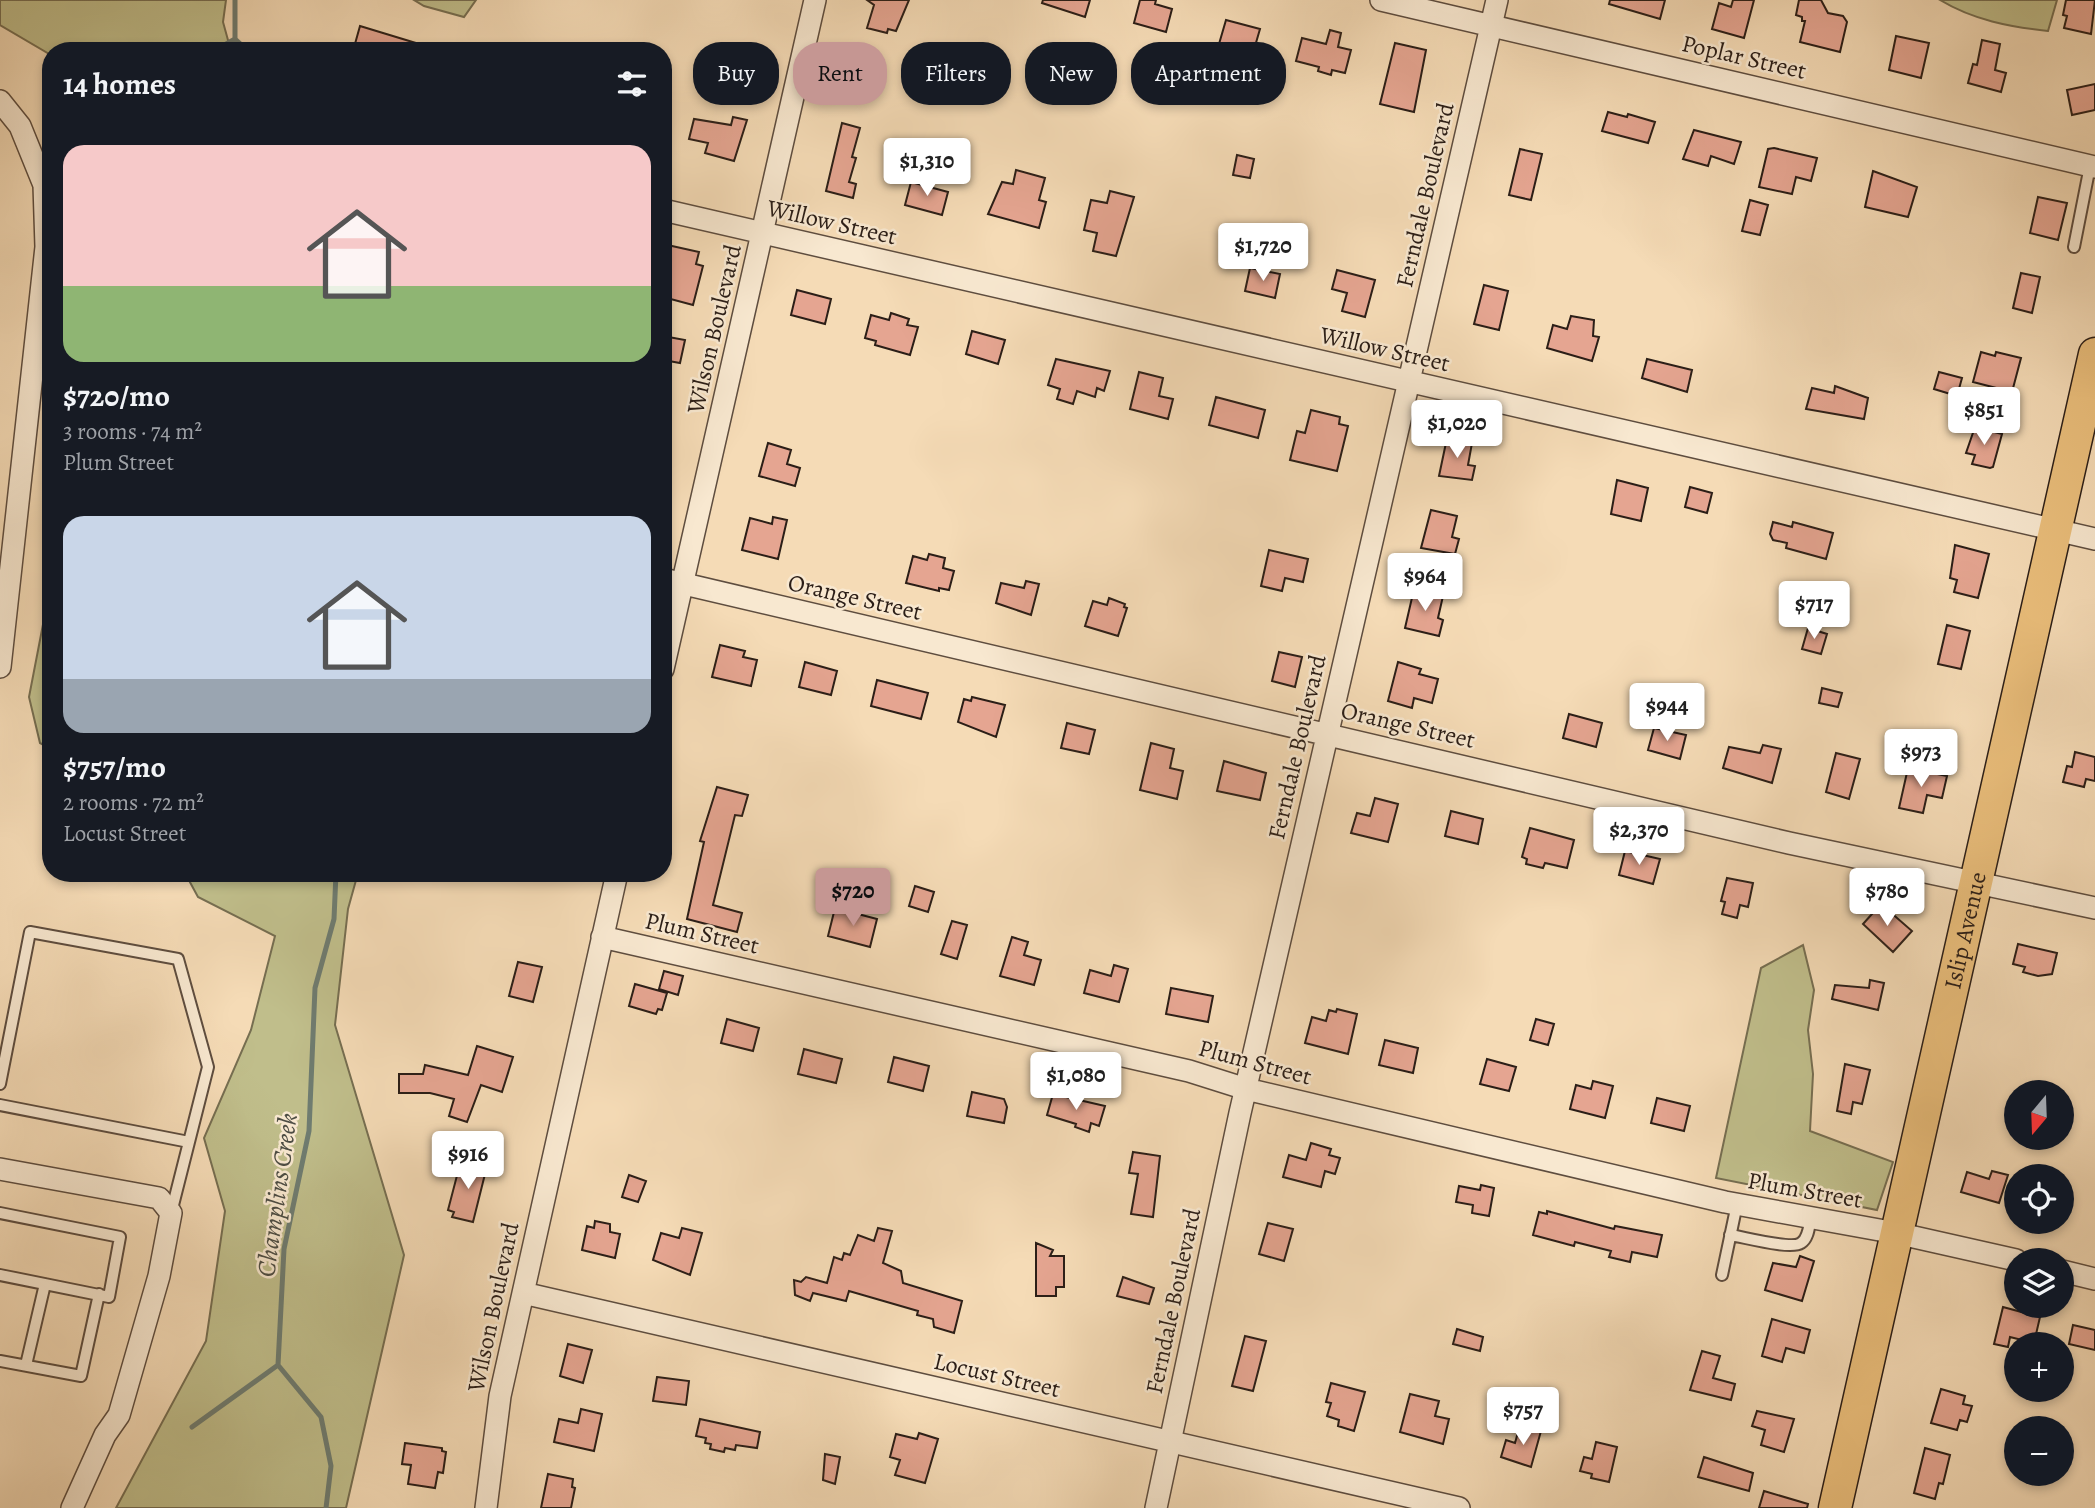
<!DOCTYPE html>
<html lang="en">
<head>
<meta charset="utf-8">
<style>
	:root { --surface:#171b24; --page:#20242c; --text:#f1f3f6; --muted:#9ea1a6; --accent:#c59692 }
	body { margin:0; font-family:Alegreya,serif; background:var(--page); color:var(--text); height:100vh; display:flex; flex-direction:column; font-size:26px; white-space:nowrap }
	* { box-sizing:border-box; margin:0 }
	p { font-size:23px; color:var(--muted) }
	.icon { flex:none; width:38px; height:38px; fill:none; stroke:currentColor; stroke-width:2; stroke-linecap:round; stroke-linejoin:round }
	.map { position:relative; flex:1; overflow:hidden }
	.side { position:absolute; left:42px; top:42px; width:630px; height:840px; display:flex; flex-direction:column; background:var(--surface); border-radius:28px; box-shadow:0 4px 10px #0003 }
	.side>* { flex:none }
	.guide { position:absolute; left:693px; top:42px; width:665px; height:63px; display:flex; gap:14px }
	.needle { width:46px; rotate:199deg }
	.fabs { position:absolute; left:2004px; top:1080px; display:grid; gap:14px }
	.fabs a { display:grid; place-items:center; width:70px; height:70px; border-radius:50%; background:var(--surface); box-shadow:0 4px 10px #0003; font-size:35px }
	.price { position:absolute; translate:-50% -60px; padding:0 16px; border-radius:7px; background:#fff; color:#222; font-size:23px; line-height:46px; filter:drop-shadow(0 2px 4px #0008) }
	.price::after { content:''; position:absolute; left:50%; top:42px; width:21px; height:16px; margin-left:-10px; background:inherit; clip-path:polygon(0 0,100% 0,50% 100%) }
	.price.on { background:var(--accent); color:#111 }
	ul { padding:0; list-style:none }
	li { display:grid; align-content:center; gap:14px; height:371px; padding:0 21px }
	li span { display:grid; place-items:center; height:217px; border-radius:21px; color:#555 }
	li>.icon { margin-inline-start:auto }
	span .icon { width:126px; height:126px; fill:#fffc; stroke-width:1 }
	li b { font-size:30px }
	h2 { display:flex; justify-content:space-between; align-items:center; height:84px; padding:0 21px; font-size:30px }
	.chip { padding:0 24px; border-radius:28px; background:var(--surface); box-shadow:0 4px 10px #0003; font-size:24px; line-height:63px }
	.chip.on { background:var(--accent); color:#111 }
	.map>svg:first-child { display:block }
	.green { fill:#c0be8b; stroke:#766e51; stroke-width:2 }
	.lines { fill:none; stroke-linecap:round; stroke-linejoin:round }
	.stream { stroke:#6f7c70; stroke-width:5 }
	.building { fill:#e5a591; stroke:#2b1e17; stroke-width:2 }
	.service-casing { stroke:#5e4d3f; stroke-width:14 }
	.minor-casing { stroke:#5e4d3f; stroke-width:24 }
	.primary-casing { stroke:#2b1e17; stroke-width:35 }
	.service { stroke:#f8e8d0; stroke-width:10 }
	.minor { stroke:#f8e8d0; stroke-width:21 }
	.primary { stroke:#eabe7b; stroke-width:32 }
	.labels { text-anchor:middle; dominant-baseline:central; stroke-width:5; stroke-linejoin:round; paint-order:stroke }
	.street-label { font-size:24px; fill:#2b1e17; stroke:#f8e8d0 }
	.water-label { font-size:26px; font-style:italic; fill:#4d4d44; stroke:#f8e8d0 }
</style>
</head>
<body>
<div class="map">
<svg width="2095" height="1508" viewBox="0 0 2095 1508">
	<rect width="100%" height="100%" fill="#f5dbb6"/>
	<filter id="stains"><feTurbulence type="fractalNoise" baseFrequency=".00286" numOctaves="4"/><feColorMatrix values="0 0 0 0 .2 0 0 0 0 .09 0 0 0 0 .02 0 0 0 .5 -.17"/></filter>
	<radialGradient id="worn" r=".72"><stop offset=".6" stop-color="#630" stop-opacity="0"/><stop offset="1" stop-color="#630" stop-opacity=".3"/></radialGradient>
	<path class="green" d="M0 0H226L223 22 231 51H51V55L0 25Z
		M414 0H476L464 17 424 6Z
		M1940 0H2057L2048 31C2010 27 1973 20 1940 0Z
		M51 583V749L40 743 29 697Z
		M185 873H358L348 909 335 1025 404 1255 346 1508H116L206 1341 225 1211 204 1138 251 1030 275 936 198 897Z
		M1803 945 1814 990 1808 1030 1813 1074 1810 1131 1893 1162 1877 1210 1716 1178 1761 968Z"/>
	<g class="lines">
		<path class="stream" d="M235 0V39L248 51
			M214 51 235 39
			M192 1427 278 1365
			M326 1508 331 1466 321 1417 278 1365 284 1249 309 1131 315 988 334 919 336 873"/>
	</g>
	<path class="building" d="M867 0H909L896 31 888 29 887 33 867 28 874 5Z
		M1043 0H1090L1085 17 1042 3Z
		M1140 0H1156L1155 4 1172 9 1166 32 1134 23Z
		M1610 0H1665L1660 19 1609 4Z
		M1733 0H1754L1744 38 1712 29 1719 3 1731 7Z
		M1799 0H1821L1828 13 1843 16 1847 22 1840 52 1800 42 1805 21H1802V17L1796 15Z
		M2066 0H2095L2091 34 2064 28 2067 16 2063 15Z
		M1226 20 1260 29 1253 53 1219 44Z
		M360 26 429 47 428 51H353Z
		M1330 30 1341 33 1338 47 1351 50 1345 73 1332 70 1331 75 1318 71 1319 67 1296 61 1302 38 1326 44Z
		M1896 36 1929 43 1921 78 1889 70Z
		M1982 40 2000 44 1995 70 2006 73 2001 92 1968 83 1973 64 1977 65Z
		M1395 43 1426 50 1414 112 1380 104Z
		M2095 84V110L2072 115 2067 90Z
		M1608 112 1627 117 1628 114 1655 122 1648 143 1602 131Z
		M733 117 747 120 734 161 705 153 708 143 689 139 694 119 731 125Z
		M842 123 860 128 852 157 856 158 849 182 856 184 853 198 826 191Z
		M1694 130 1741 142 1734 164 1711 156 1708 166 1683 159Z
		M1774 148 1817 158 1811 181 1796 177 1792 194 1759 187 1768 149Z
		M1520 149 1542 154 1531 200 1509 195Z
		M1237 155 1254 159 1250 178 1233 175Z
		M1016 170 1045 178 1039 200 1046 202 1039 228 988 214 1002 182 1013 184Z
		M1873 171 1917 187 1908 217 1865 207Z
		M911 182 948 192 942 215 905 205Z
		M1110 191 1134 197 1116 256 1093 251 1097 233 1084 230 1091 200 1107 203Z
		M2038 197 2067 203 2058 240 2030 233Z
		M1750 200 1768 205 1760 235 1742 231Z
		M663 244 699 252 696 264 703 266 693 305 663 297Z
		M1250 268 1280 274 1275 298 1245 291Z
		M1337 270 1375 280 1365 317 1342 311 1347 293 1332 289Z
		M2021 273 2040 277 2032 313 2013 308Z
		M1484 285 1508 291 1499 330 1474 324Z
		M797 290 831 299 825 324 791 315Z
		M891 313 909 319 907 325 918 327 910 355 875 345 876 341 865 338 871 315 889 320Z
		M1571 316 1594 320 1593 336 1599 337 1592 361 1547 348 1553 325 1567 329Z
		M972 331 1005 340 998 364 966 354Z
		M663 336 685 340 680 363 663 360Z
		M1981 352 1995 356 1996 352 2021 358 2012 392 1973 382Z
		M1056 359 1110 371 1104 391 1097 388 1095 397 1077 391 1073 404 1057 399 1060 389 1048 385Z
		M1647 359 1692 370 1687 392 1642 378Z
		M1139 372 1163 378 1159 396 1173 399 1168 419 1130 409Z
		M1939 372 1962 378 1957 396 1934 389Z
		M1835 386 1868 398 1864 419 1806 409 1812 388 1834 393Z
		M1216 397 1265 410 1258 438 1209 425Z
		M1311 410 1340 417 1339 424 1348 426 1337 471 1290 460 1297 431 1305 433Z
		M1975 427 2002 434 1993 467 1990 468 1972 464 1975 455 1966 453Z
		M1447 438 1472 443 1468 465 1475 466 1472 480 1439 476Z
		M768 443 791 450 787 464 800 468 795 486 759 476Z
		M1617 480 1648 488 1641 521 1611 514Z
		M1690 487 1712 493 1707 513 1685 507Z
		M1431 510 1457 516 1452 537 1459 539 1455 554 1421 548Z
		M773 517 787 520 778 559 742 550 750 518 772 524Z
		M1773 522 1792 527 1793 522 1833 533 1826 559 1786 548 1787 543 1773 540 1770 534Z
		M1955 545 1989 554 1978 598 1954 592 1957 580 1950 578Z
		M1269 550 1308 559 1303 582 1285 578 1282 591 1261 586Z
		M929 554 945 558 943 568 954 571 949 590 939 588V591L906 583 913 556 927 560Z
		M1026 581 1039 584 1031 615 996 603 1001 583 1024 588Z
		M1414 589 1443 596 1438 618 1443 620 1439 636 1405 628Z
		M1109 598 1125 604 1124 607 1127 608 1118 636 1085 626 1093 601 1107 605Z
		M1947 625 1970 631 1961 669 1938 664Z
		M1808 628 1827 634 1821 654 1802 649Z
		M720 645 745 651 743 657 757 660 751 686 712 677Z
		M1279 652 1302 657 1295 687 1272 681Z
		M805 662 837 671 831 695 799 687Z
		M1398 662 1421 669 1419 674 1438 679 1432 703 1414 698 1412 708 1388 701Z
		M877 680 928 693 921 719 871 706Z
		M1822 688 1842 693 1838 707 1819 703Z
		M972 697 1005 705 996 737 958 722 964 699 971 701Z
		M1569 714 1602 723 1596 747 1563 738Z
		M1067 723 1095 730 1089 754 1061 748Z
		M1654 728 1686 735 1680 759 1648 750Z
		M1151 743 1174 749 1170 768 1183 771 1177 799 1140 790Z
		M1763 745 1781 749 1772 783 1723 768 1729 747 1760 753Z
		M2075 752 2095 757V781L2086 779 2084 787 2063 782 2067 766 2072 767Z
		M1836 753 1860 759 1849 799 1826 792Z
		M1224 761 1266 773 1260 800 1217 791Z
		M1908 768 1947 776 1942 798 1927 795 1923 813 1899 808Z
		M717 787 748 795 742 816 735 815 713 905 742 913 737 932 687 919 704 842 700 841Z
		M1375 798 1398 804 1388 842 1351 833 1357 813 1370 816Z
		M1451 811 1483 819 1478 844 1445 836Z
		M1530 828 1574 840 1567 868 1545 863 1543 868 1526 864 1527 859 1522 857Z
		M1625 851 1660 859 1653 884 1619 875Z
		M1727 878 1753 883 1748 907 1740 905 1737 918 1722 914 1725 902 1721 901Z
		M915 886 934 892 928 912 909 906Z
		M1881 904 1912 931 1893 952 1863 924Z
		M835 908 877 919 870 947 828 936Z
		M952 921 967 925 957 959 941 954Z
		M1012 937 1028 942 1024 955 1041 960 1034 985 1000 976Z
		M2018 944 2057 953 2052 974 2038 976 2023 972 2025 967 2013 964Z
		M518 962 542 967 533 1002 509 996Z
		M1114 965 1128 969 1119 1002 1084 993 1090 970 1111 976Z
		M664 971 683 976 678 995 659 989Z
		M1870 980 1884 983 1878 1010 1832 999 1835 985 1869 988Z
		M635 984 667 993 662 1010 658 1009 656 1014 629 1006Z
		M1171 988 1213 996 1208 1022 1166 1014Z
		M1337 1009 1357 1014 1348 1054 1305 1043 1312 1017 1326 1021 1329 1010 1336 1012Z
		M727 1019 759 1028 753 1051 721 1043Z
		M1536 1019 1554 1024 1548 1045 1530 1040Z
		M1385 1040 1418 1048 1413 1073 1379 1065Z
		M477 1046 513 1057 502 1092 481 1085 467 1122 449 1116 454 1099 430 1093H399V1074H423L425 1065 468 1075Z
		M804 1049 842 1059 836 1083 798 1074Z
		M894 1057 929 1066 923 1091 888 1082Z
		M1487 1059 1516 1067 1509 1091 1480 1084Z
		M1845 1064 1870 1070 1862 1104 1853 1102 1851 1114 1837 1111Z
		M1593 1081 1613 1086 1605 1118 1570 1109 1576 1085 1591 1089Z
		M972 1092 1004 1099 1007 1107 1004 1123 967 1116Z
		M1053 1094 1105 1106 1099 1126 1091 1123 1089 1132 1075 1127 1076 1124 1047 1115Z
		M1657 1098 1690 1106 1684 1131 1651 1123Z
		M1311 1143 1331 1149 1329 1155 1340 1158 1335 1174 1325 1171 1321 1187 1283 1177 1289 1155 1306 1160Z
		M1133 1152 1160 1156 1153 1217 1131 1214 1138 1174 1129 1173Z
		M475 1159 488 1162 473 1222 452 1217 454 1212 448 1210 460 1164 473 1168Z
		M1992 1171 2008 1175 1999 1203 1961 1192 1967 1172 1989 1179Z
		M629 1175 646 1181 638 1202 622 1197Z
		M1481 1185 1494 1188 1489 1216 1472 1213 1473 1205 1456 1202 1459 1186 1480 1190Z
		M1547 1211 1614 1229 1615 1226 1662 1235 1657 1257 1632 1252 1630 1262 1609 1257 1611 1251 1575 1242 1574 1246 1533 1235 1539 1212 1547 1214Z
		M595 1221 610 1224V1232L620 1234 615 1258 582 1250 587 1226 594 1228Z
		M1268 1223 1293 1229 1284 1261 1259 1254Z
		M682 1228 702 1233 690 1275 653 1260 661 1233 679 1238Z
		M878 1228 892 1231 883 1263 901 1271 903 1283 962 1301 954 1333 934 1327 933 1319 917 1315 918 1311 849 1291 846 1301 813 1293 810 1301 795 1295 794 1280 801 1282 806 1277 827 1283 834 1257 842 1260 844 1253 850 1255 858 1235 874 1241Z
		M1036 1243 1053 1250 1050 1256H1064V1287H1056V1296H1036Z
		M1800 1256 1814 1261 1802 1301 1765 1290 1773 1263 1796 1267Z
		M1123 1277 1154 1288 1149 1304 1117 1296Z
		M2003 1307 2040 1317 2034 1343 2010 1337 2008 1347 1994 1344Z
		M1772 1319 1810 1330 1804 1353 1786 1348 1782 1362 1762 1356Z
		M2073 1325 2095 1330V1350L2069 1344Z
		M1457 1329 1483 1337 1480 1351 1453 1344Z
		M1245 1336 1266 1341 1253 1391 1232 1386Z
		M568 1344 592 1350 583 1383 560 1376Z
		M1702 1351 1720 1356 1713 1378 1735 1384 1731 1400 1690 1390Z
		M657 1377 689 1381 686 1405 653 1401Z
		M1331 1383 1365 1392 1354 1431 1338 1426 1339 1420 1327 1416 1331 1403 1326 1402Z
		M1941 1389 1965 1396 1963 1404 1972 1406 1967 1422 1960 1420 1957 1430 1931 1423Z
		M1410 1394 1439 1401 1435 1416 1449 1419 1443 1444 1400 1432Z
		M581 1409 602 1414 594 1451 554 1442 559 1419 578 1423Z
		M1757 1411 1794 1419 1784 1452 1761 1445 1765 1430 1752 1426Z
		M700 1419 760 1432 757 1448 736 1445 735 1450 725 1448 724 1452 710 1449 711 1444 705 1443 706 1438 696 1436Z
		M1520 1425 1541 1431 1531 1467 1501 1457 1506 1440 1515 1443Z
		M919 1433 938 1439 925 1483 895 1475 900 1460 890 1457 896 1434 917 1439Z
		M1596 1442 1617 1447 1609 1482 1591 1478 1592 1474 1580 1471 1584 1457 1592 1459Z
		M405 1443 442 1448V1451L446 1452 443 1473 438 1472 435 1488 408 1484 411 1465 402 1464Z
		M1925 1448 1950 1455 1943 1484 1939 1483 1935 1499 1914 1493Z
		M825 1454 840 1457 835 1484 823 1480Z
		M1704 1457 1753 1473 1749 1491 1698 1477Z
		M548 1474 573 1479 572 1487 575 1488 571 1508H541Z
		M1764 1491 1808 1504 1807 1508H1759Z"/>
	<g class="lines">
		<g class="service-casing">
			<path id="service" d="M2074 247 2090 166
				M0 1084 30 932 178 959 208 1067 171 1213
				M0 1105 189 1142
				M0 1213 120 1237 109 1297 0 1275
				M1730 1235C1744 1237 1791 1250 1801 1243 1809 1238 1809 1225 1811 1217
				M1722 1275 1737 1204
				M0 1361 81 1376 99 1294
				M26 1365 45 1284"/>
		</g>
		<g class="minor-casing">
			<path id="minor" d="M1381 0 2095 167
				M0 101 20 126 44 185 46 247 0 667
				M663 210 2095 539
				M663 579 1789 843 2095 908
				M663 669 815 0
				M602 937 1189 1071 1246 1089 1725 1202 1896 1233 2016 1260
				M0 1169 159 1198 171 1213 159 1276 119 1415 105 1435 72 1508
				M2062 1271 2095 1279
				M523 1293 1459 1508
				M486 1508 500 1396 617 873
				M1156 1508 1240 1113 1497 0"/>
		</g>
		<g class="primary-casing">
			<g id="primary">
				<path id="s1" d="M1835 1508 2095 354"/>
			</g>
		</g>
		<use href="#service" class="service"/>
		<use href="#minor" class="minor"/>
		<use href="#primary" class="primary"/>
	</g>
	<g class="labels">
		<g class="street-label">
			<text transform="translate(1744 57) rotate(13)">Poplar Street</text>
			<text transform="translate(1425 195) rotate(-77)">Ferndale Boulevard</text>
			<text transform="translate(832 222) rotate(13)">Willow Street</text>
			<text transform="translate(714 329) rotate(-77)">Wilson Boulevard</text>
			<text transform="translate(1385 349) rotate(13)">Willow Street</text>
			<text transform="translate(855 597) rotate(13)">Orange Street</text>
			<text transform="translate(1408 725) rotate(13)">Orange Street</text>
			<text transform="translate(1297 747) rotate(-77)">Ferndale Boulevard</text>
			<text stroke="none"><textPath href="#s1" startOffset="592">Islip Avenue</textPath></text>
			<text transform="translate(702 933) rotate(13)">Plum Street</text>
			<text transform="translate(1255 1062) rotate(15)">Plum Street</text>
			<text transform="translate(1805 1190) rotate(10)">Plum Street</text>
			<text transform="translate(1173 1301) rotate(-78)">Ferndale Boulevard</text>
			<text transform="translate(493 1307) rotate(-78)">Wilson Boulevard</text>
			<text transform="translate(997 1375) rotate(13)">Locust Street</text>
		</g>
		<g class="water-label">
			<text transform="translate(277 1195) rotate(-82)">Champlins Creek</text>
		</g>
	</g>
	<rect width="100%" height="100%" filter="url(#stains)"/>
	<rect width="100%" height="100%" fill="url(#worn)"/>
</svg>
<div class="fabs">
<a><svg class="needle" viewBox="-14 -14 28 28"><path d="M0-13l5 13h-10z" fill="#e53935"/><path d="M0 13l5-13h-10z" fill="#9ea1a6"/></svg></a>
<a><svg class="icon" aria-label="locate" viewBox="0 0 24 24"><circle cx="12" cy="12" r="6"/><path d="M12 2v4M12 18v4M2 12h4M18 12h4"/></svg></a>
<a><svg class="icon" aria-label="layers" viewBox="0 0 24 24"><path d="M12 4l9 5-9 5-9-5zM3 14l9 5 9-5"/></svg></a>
<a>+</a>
<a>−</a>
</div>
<b class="price" style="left:927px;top:198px">$1,310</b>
<b class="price" style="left:1263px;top:283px">$1,720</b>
<b class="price" style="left:1984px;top:447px">$851</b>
<b class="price" style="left:1457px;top:460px">$1,020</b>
<b class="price" style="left:1425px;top:613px">$964</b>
<b class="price" style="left:1814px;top:641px">$717</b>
<b class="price" style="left:1667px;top:743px">$944</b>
<b class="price" style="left:1921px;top:789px">$973</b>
<b class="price" style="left:1639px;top:867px">$2,370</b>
<b class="price on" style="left:853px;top:928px">$720</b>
<b class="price" style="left:1887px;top:928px">$780</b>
<b class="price" style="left:1076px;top:1112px">$1,080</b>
<b class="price" style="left:468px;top:1191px">$916</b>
<b class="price" style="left:1523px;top:1447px">$757</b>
<div class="guide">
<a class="chip">Buy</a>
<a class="chip on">Rent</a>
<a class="chip">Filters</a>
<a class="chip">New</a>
<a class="chip">Apartment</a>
</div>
<section class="side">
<h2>14 homes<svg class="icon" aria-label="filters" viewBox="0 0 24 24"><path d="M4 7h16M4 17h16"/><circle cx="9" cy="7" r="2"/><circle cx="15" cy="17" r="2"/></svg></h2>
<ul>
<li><span style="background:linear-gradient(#f6c9c9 65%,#8fb573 0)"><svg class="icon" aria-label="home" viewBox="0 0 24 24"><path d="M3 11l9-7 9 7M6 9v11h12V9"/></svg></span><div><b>$720/mo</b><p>3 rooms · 74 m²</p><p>Plum Street</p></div></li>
<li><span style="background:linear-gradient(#c9d6e8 75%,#9aa5b1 0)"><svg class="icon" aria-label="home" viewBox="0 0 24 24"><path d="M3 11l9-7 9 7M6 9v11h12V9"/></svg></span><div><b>$757/mo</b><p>2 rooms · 72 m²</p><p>Locust Street</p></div></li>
</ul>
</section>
</div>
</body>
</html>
